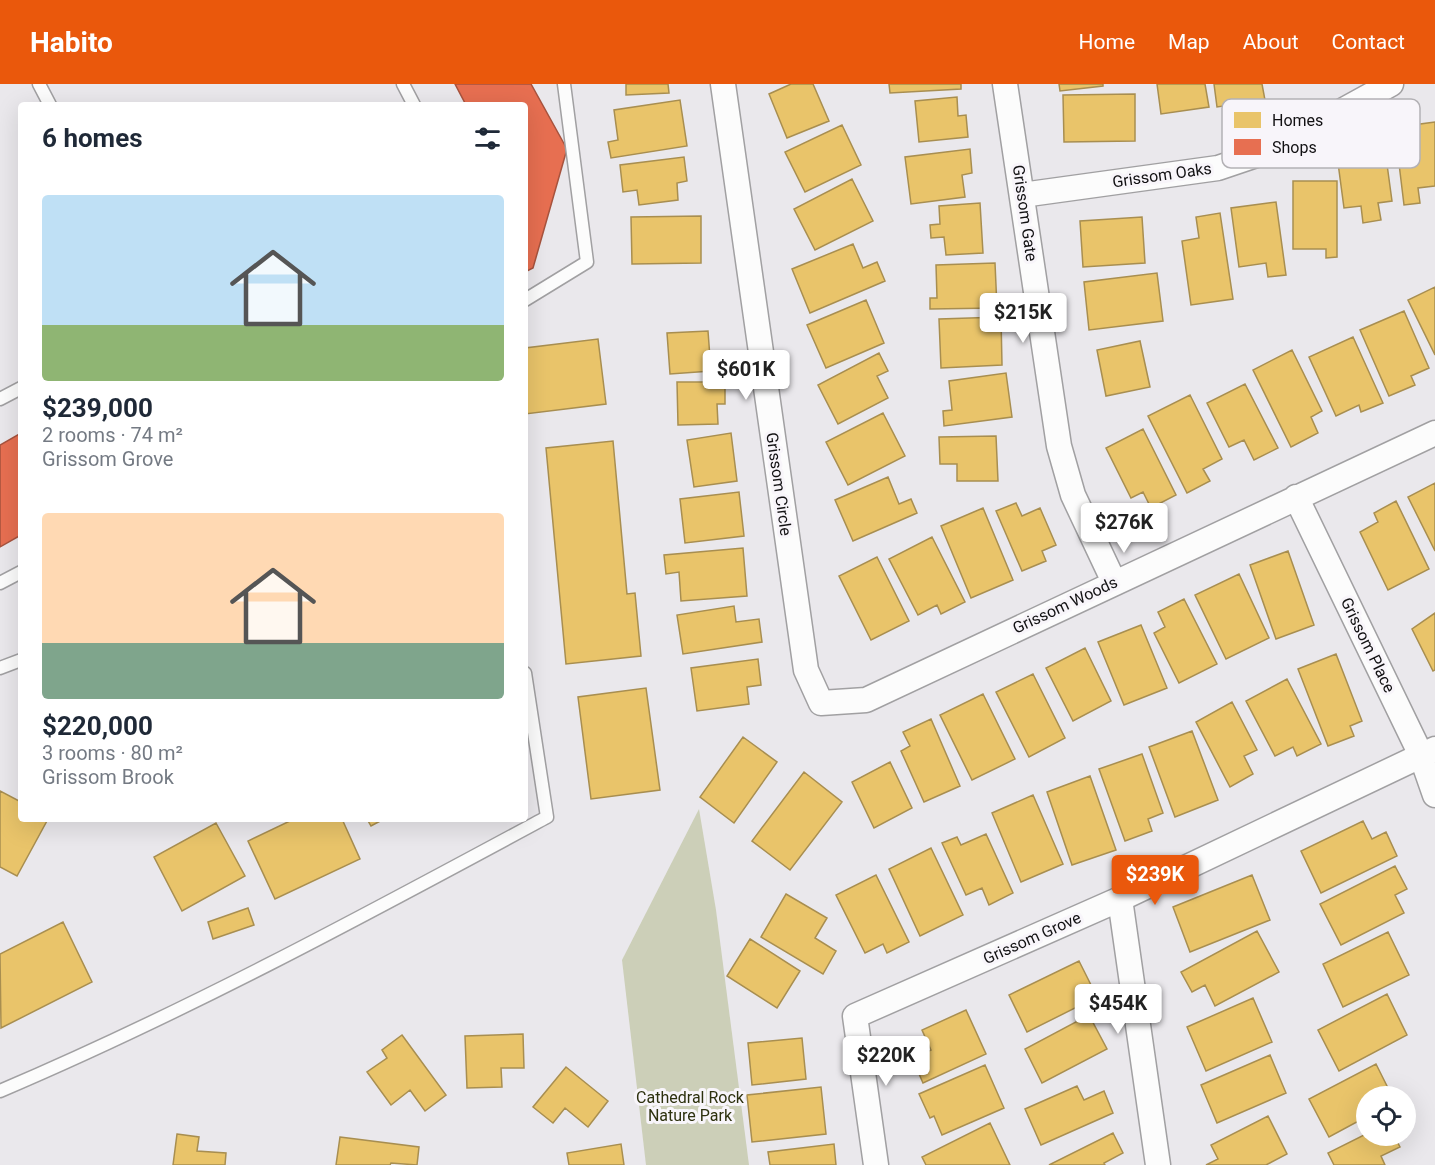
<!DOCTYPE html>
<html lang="en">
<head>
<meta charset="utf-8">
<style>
	:root { --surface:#fff; --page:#f6f6f7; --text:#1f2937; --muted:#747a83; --accent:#ea580c }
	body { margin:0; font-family:Roboto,sans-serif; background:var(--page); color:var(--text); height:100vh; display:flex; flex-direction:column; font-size:22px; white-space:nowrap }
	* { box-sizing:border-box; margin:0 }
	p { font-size:20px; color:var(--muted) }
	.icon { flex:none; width:33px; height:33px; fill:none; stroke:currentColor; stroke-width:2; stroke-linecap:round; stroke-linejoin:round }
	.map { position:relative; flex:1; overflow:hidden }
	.side { position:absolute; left:18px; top:18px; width:510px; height:720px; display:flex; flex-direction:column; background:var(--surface); border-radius:6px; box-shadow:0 6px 24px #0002 }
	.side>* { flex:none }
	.controls { position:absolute; left:1356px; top:1002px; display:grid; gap:12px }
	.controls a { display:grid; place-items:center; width:60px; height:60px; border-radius:50%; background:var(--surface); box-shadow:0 6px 24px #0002; font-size:30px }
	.price { position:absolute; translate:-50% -51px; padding:0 14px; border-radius:6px; background:#fff; color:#222; font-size:20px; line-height:39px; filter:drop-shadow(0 2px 3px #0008) }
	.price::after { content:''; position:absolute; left:50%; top:36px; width:18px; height:14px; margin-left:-9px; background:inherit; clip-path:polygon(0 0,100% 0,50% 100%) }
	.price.active { background:var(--accent); color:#fff }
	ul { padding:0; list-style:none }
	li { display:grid; align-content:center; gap:12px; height:318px; padding:0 24px }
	li span { display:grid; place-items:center; height:186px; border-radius:6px; color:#555 }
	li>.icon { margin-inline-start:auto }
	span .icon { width:108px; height:108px; fill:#fffc; stroke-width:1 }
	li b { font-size:26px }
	h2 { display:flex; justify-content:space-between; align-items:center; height:72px; padding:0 24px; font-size:26px }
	header { display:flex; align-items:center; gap:36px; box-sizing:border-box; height:84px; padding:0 30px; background:var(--accent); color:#fff }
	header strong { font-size:28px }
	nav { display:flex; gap:33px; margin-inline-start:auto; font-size:21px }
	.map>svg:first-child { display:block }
	.green { fill:#cccfb8 }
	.homes { fill:#e9c46a; stroke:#a88e50; stroke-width:1.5 }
	.shops { fill:#e76f51; stroke:#a7533e; stroke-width:1.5 }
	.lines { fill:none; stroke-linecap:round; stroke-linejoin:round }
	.lane-casing { stroke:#a1a0a2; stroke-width:15 }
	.street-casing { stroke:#a1a0a2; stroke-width:27 }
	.lane { stroke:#fcfcfc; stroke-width:12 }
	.street { stroke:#fcfcfc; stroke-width:24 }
	.labels { text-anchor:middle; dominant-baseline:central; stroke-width:6; stroke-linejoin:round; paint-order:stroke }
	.street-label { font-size:16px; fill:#121113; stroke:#f8f5fa }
	.park-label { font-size:16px; fill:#2d310e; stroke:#f8f5fa }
	.key { fill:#f8f5fa; stroke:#b3b1b5; stroke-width:1.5 }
	.key-label { font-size:16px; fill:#121113 }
</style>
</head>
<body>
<header>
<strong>Habito</strong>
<nav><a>Home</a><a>Map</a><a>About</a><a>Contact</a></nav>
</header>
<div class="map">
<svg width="1435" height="1081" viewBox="0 0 1435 1081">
	<rect width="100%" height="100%" fill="#eae8ec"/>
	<path class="green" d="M699 725 716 826 749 1081H646L622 876Z"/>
	<path class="homes" d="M626 0H668L669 9 626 11Z
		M791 0H813L829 37 787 54 769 10Z
		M889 0H961V5L890 9Z
		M1059 0H1103V2L1060 7Z
		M1157 0H1205L1209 23 1161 30Z
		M1214 0H1262L1265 16 1217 23Z
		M1135 10V57L1064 58 1063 11Z
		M957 13 958 32 966 31 968 53 919 58 915 17Z
		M680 16 687 62 611 74 608 58 618 56 614 26Z
		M1435 38V102L1418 104 1420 119 1404 121 1396 55 1415 52 1413 41Z
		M842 41 861 81 805 108 785 68Z
		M970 65 972 89 962 91 965 113 911 120 905 73Z
		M684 73 687 97 677 99 678 116 639 121 637 106 623 108 620 81Z
		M1386 73 1392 117 1378 119 1381 136 1363 139 1361 122 1344 124 1338 79Z
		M852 95 873 137 815 166 794 125Z
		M1293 97H1337V173L1326 174V165H1293Z
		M1276 118 1286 191 1268 193 1266 179 1239 183 1231 124Z
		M980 119 983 169 946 171 944 153 931 154 930 141 940 140 939 122Z
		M1220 129 1233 215 1191 221 1182 157 1199 154 1196 133Z
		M701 132V179L632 180 631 133Z
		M1142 133 1145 179 1083 183 1080 137Z
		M853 160 863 184 877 178 885 197 810 229 792 185Z
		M995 179 997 224 930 225V214H937L936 181Z
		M1157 189 1163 237 1089 246 1084 198Z
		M1435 203V271L1408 216Z
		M866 216 884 259 826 284 807 241Z
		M1404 227 1429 284 1411 292 1415 301 1389 312 1360 246Z
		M1001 233 1002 281 941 284 939 235Z
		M708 247 711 287 670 290 667 249Z
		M1353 253 1383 319 1361 328 1359 321 1336 332 1309 273Z
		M598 255 606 320 525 330V264Z
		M1140 257 1150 303 1106 312 1097 266Z
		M1292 266 1322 327 1311 333 1318 349 1291 363 1253 286Z
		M879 269 888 287 877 292 888 314 838 340 818 301Z
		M1006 289 1012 333 944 342 943 327 952 326 949 297Z
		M677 298H725V320H717L718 340 678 341Z
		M1245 300 1278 364 1254 376 1244 356 1229 363 1207 319Z
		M1190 311 1222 375 1203 385 1210 397 1187 409 1148 332Z
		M883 329 905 372 848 401 826 358Z
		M1143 345 1176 411 1151 424 1143 408 1131 414 1106 364Z
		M731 349 737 397 694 403 687 356Z
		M996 352 998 397H957V380H940L939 353Z
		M613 357 627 510 635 509 641 572 566 580 546 364Z
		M888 393 899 420 911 415 917 429 853 457 835 416Z
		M1435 399V467L1408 413Z
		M739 408 744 452 685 459 680 415Z
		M1396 417 1429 485 1388 506 1360 448 1378 438 1374 429Z
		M1016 419 1022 432 1040 424 1056 461 1042 467 1046 477 1022 487 996 427Z
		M983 424 1013 496 971 514 941 442Z
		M932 453 965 518 941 530 937 521 918 531 889 475Z
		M743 464 747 512 681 517 679 488 666 490 664 471Z
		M1288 467 1314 541 1276 555 1250 481Z
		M877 473 909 537 871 556 839 492Z
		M1239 490 1269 554 1226 575 1195 511Z
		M1184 515 1217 580 1179 599 1154 549 1165 543 1158 528Z
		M734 522 736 538 759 535 762 558 683 570 677 531Z
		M1435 529V586L1433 587 1412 545Z
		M1141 541 1167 604 1124 621 1098 558Z
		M1085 564 1111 617 1073 637 1046 584Z
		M1336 570 1362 637 1350 642 1354 652 1328 662 1298 585Z
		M758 575 761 601 747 603 749 620 697 627 691 584Z
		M1033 590 1065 654 1029 673 996 608Z
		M1287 595 1321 660 1297 672 1293 663 1275 672 1246 617Z
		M646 604 660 706 591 715 578 613Z
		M983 610 1015 675 972 696 940 631Z
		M1232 618 1257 666 1244 672 1253 690 1230 703 1196 638Z
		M931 635 960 702 924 718 901 667 910 662 903 648Z
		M1192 647 1218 716 1175 733 1149 663Z
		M743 653 777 678 734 739 700 713Z
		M1142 670 1163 729 1148 735 1152 747 1125 757 1099 685Z
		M890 678 912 724 874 744 852 698Z
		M804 688 842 718 790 786 752 757Z
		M1090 692 1116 766 1072 781 1047 708Z
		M0 707 21 718V735H48L17 792 0 783Z
		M1033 711 1063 780 1021 798 992 729Z
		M294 735H342L360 775 275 815 248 757Z
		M367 735H384L371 742Z
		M1363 737 1372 755 1386 748 1397 772 1321 809 1301 767Z
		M216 739 245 792 182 827 154 773Z
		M986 750 1013 809 989 821 982 804 966 811 942 759 957 753 961 761Z
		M931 764 963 831 920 852 889 785Z
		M1395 782 1407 805 1395 811 1404 829 1341 861 1320 820Z
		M876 791 909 858 887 869 883 860 865 869 836 811Z
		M1252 791 1270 836 1190 868 1173 823Z
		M786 810 827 834 815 854 836 867 823 890 761 853Z
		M248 824 254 841 213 855 208 838Z
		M63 838 92 898 1 944 0 870Z
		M1257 847 1279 888 1215 922 1205 901 1192 908 1181 888Z
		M1388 848 1409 891 1343 923 1323 880Z
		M750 855 800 887 777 924 727 892Z
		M1079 877 1097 913 1027 948 1009 911Z
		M1387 910 1407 951 1339 987 1318 946Z
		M1253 914 1272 958 1206 987 1187 943Z
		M966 926 986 970 923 999 912 974 931 966 922 946Z
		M1089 931 1107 965 1042 999 1025 965Z
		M523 950 524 984H501L502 1003 467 1004 465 952Z
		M402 951 446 1011 425 1027 410 1006 391 1021 367 988 387 974 382 966Z
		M802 954 806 995 752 1001 748 959Z
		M1270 971 1286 1009 1217 1039 1201 1001Z
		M1376 980 1392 1012H1366V1033L1329 1053 1309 1015Z
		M985 981 1004 1024 942 1051 934 1032 930 1034 919 1010Z
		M566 983 608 1017 588 1043 565 1024 553 1039 533 1023Z
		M1077 1002 1084 1016 1104 1007 1113 1029 1041 1061 1025 1025Z
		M821 1003 826 1050 752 1058 747 1011Z
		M1268 1032 1287 1070 1266 1081H1206L1218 1075 1211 1061Z
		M990 1039 1010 1081H926L922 1073Z
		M1113 1049 1123 1069 1104 1079 1105 1081H1049Z
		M177 1050 199 1053 197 1067 226 1069 225 1081H173Z
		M1366 1050 1394 1052 1400 1063 1381 1072 1385 1081H1334L1328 1069Z
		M340 1053 419 1063 417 1081 391 1079 390 1081H336Z
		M621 1060 624 1081H569L567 1069Z
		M834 1060 836 1081H770L768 1068Z"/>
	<path class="shops" d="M455 0H531L567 65 533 184 525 188V21H466Z
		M21 349V451L0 463V361Z"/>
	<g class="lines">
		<g class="lane-casing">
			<path id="lane" d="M39 0 50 21
				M403 0 414 21
				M525 216 587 178 564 0
				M0 315 21 304
				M0 499 21 488
				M0 584 21 576
				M0 1007C188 927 367 830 547 733L525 589"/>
		</g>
		<g class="street-casing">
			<path id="street" d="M723 0 806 586 821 619 866 616 1435 349
				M1005 0 1059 362 1073 411 1114 498
				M1022 111 1218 84 1271 66 1391 0
				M1296 413 1421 671 1435 711
				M1120 815 1158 1081
				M876 1081 855 932 1120 815 1435 665"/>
		</g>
		<use href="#lane" class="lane"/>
		<use href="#street" class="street"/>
	</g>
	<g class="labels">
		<g class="street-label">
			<text transform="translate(1162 91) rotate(-8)">Grissom Oaks</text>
			<text transform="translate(1025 129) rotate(82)">Grissom Gate</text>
			<text transform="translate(779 400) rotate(82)">Grissom Circle</text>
			<text transform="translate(1065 521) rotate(-25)">Grissom Woods</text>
			<text transform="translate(1368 561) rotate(64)">Grissom Place</text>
			<text transform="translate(1032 854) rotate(-24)">Grissom Grove</text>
		</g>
		<g class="park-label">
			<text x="690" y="1013">Cathedral Rock<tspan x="690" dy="18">Nature Park</tspan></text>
		</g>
	</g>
	<rect x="1222" y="15" width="198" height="69" rx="9" class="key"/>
	<rect x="1234" y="28" width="27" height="16" fill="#e9c46a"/>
	<rect x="1234" y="55" width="27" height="16" fill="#e76f51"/>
	<g class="key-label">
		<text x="1272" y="42">Homes</text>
		<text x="1272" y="69">Shops</text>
	</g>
</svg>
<div class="controls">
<a><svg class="icon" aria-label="locate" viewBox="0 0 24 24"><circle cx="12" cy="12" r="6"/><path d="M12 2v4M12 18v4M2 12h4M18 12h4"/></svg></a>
</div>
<b class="price" style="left:1023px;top:260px">$215K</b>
<b class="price" style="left:746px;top:317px">$601K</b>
<b class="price" style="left:1124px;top:470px">$276K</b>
<b class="price active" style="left:1155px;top:822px">$239K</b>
<b class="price" style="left:1118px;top:951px">$454K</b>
<b class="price" style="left:886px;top:1003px">$220K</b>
<section class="side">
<h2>6 homes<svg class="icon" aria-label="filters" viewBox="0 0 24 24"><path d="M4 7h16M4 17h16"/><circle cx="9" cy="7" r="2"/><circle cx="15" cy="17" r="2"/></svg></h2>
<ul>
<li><span style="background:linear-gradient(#bfe0f5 70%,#8fb573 0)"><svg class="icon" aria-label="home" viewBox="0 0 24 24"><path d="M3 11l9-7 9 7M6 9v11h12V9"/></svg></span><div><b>$239,000</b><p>2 rooms · 74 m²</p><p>Grissom Grove</p></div></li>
<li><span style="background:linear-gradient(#ffd9b3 70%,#7fa58c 0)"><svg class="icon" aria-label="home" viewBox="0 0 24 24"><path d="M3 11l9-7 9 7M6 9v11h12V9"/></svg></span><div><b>$220,000</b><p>3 rooms · 80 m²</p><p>Grissom Brook</p></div></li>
</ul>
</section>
</div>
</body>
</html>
